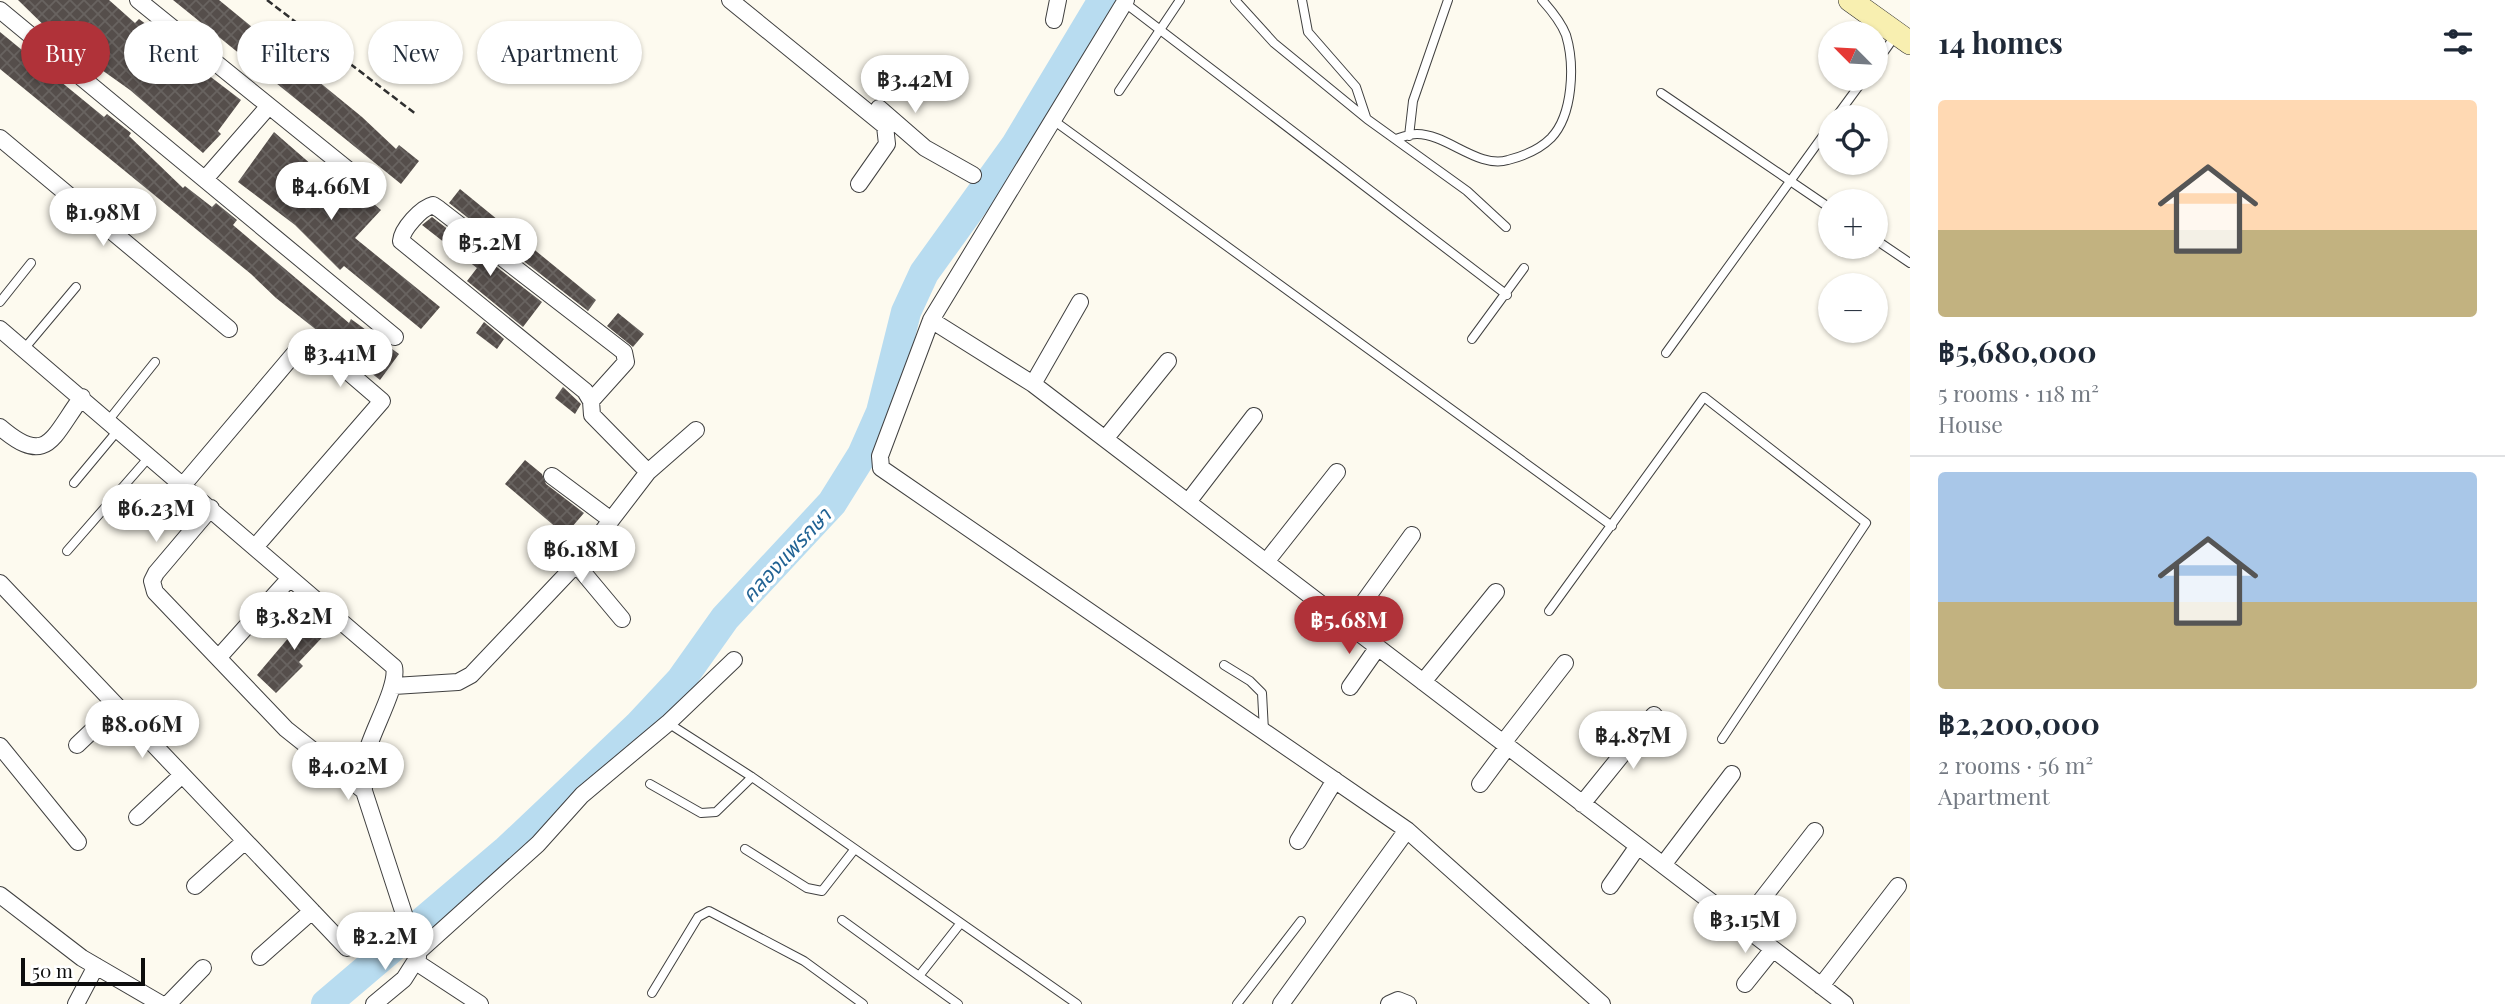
<!DOCTYPE html>
<html lang="en">
<head>
<meta charset="utf-8">
<style>
	:root { --surface:#fff; --page:#f6f6f7; --text:#1f2937; --muted:#747a83; --line:#e0e1e3; --accent:#b03239 }
	body { margin:0; font-family:"Playfair Display","Noto Sans Thai",serif; background:var(--page); color:var(--text); height:100vh; display:flex; flex-direction:column; font-size:26px; white-space:nowrap }
	* { box-sizing:border-box; margin:0 }
	p { font-size:23px; color:var(--muted) }
	.icon { flex:none; width:38px; height:38px; fill:none; stroke:currentColor; stroke-width:2; stroke-linecap:round; stroke-linejoin:round }
	.map { position:relative; flex:1; overflow:hidden }
	.sheet { display:flex; flex-direction:column; background:var(--surface); width:595px }
	.sheet>* { flex:none }
	.banner { position:absolute; left:21px; top:21px; width:665px; height:63px; display:flex; gap:14px }
	.needle { width:46px; rotate:294deg }
	.buttons { position:absolute; left:1818px; top:21px; display:grid; gap:14px }
	.buttons a { display:grid; place-items:center; width:70px; height:70px; border-radius:50%; background:var(--surface); box-shadow:0 2px 5px #0004; font-size:35px }
	.scale { position:absolute; left:21px; bottom:18px; width:124px; box-sizing:border-box; padding-left:7px; border:4px solid #0d0d0d; border-top:0; font-size:19px; line-height:24px; white-space:nowrap; color:#0d0d0d; -webkit-text-stroke:5px #fff; paint-order:stroke }
	.price { position:absolute; translate:-50% -60px; padding:0 16px; border-radius:24px; background:#fff; color:#222; font-size:23px; line-height:46px; filter:drop-shadow(0 2px 4px #0008) }
	.price::after { content:''; position:absolute; left:50%; top:42px; width:21px; height:16px; margin-left:-10px; background:inherit; clip-path:polygon(0 0,100% 0,50% 100%) }
	.price.on { background:var(--accent); color:#fff }
	ul { padding:0; list-style:none }
	li { display:grid; align-content:center; gap:14px; height:371px; padding:0 28px }
	li+li { border-top:2px solid var(--line) }
	li span { display:grid; place-items:center; height:217px; border-radius:7px; color:#555 }
	li>.icon { margin-inline-start:auto }
	span .icon { width:126px; height:126px; fill:#fffc; stroke-width:1 }
	li b { font-size:30px }
	h2 { display:flex; justify-content:space-between; align-items:center; height:84px; padding:0 28px; font-size:30px }
	.pill { padding:0 24px; border-radius:32px; background:var(--surface); box-shadow:0 2px 5px #0004; font-size:24px; line-height:63px }
	.pill.on { background:var(--accent); color:#fff }
	main { display:flex; flex:1; min-height:0 }
	.map>svg:first-child { display:block }
	.lines { fill:none; stroke-linecap:round; stroke-linejoin:round }
	.river { stroke:#b8dcf0; stroke-width:30 }
	.building { fill:url(#building-cross-hatch) }
	.lane-casing { stroke:#404040; stroke-width:10 }
	.street-casing { stroke:#404040; stroke-width:18 }
	.secondary-casing { stroke:#2f2f2f; stroke-width:24 }
	.path { stroke:#2f2f2f; stroke-width:2.5; stroke-dasharray:7 3.5; stroke-linecap:butt }
	.lane { stroke:#fff; stroke-width:8 }
	.street { stroke:#fff; stroke-width:16 }
	.secondary { stroke:#f8efb0; stroke-width:23 }
	.labels { text-anchor:middle; dominant-baseline:central; stroke-width:7; stroke-linejoin:round; paint-order:stroke }
	.water-label { font-size:21px; font-style:italic; fill:#226394; stroke:#fff }
</style>
</head>
<body>
<main>
<div class="map">
<svg width="1910" height="1004" viewBox="0 0 1910 1004">
	<defs>
		<pattern id="building-cross-hatch" width="8" height="8" patternUnits="userSpaceOnUse" patternTransform="scale(1.75)"><rect width="8" height="8" fill="#554e4b"/><path d="M0 0l8 8M0 8l8-8" fill="none" stroke="#686360"/></pattern>
	</defs>
	<rect width="100%" height="100%" fill="#fdfaef"/>
	<g class="lines">
		<path class="river" d="M326 1004 507 850 638 726 681 680 725 618 832 503 862 455 881 412 906 312 924 273 1016 145 1103 0"/>
	</g>
	<path class="building" d="M18 0H109L135 23 139 19 158 33 157 36 241 100 218 131 221 134 203 153 130 90 92 63 91 65 62 40 61 42Z
		M173 0H219L362 117 396 149 399 145 419 161 401 184Z
		M0 32 104 117 107 114 131 133 129 136 183 188 185 186 212 207 216 203 237 220 233 225 349 323 351 319 399 354 380 380 276 298 251 274 0 69Z
		M274 132 328 179 330 177 356 199 361 193 381 210 355 238 440 307 421 329 344 266 340 270 295 225 238 182Z
		M460 189 596 300 588 311 449 203Z
		M432 217 542 302 523 327 467 281 477 268 422 225Z
		M618 313 644 334 633 347 607 326Z
		M484 322 504 339 497 349 476 333Z
		M563 387 581 404 575 414 555 398Z
		M525 460 542 474 546 484 584 513 565 535 505 484Z
		M312 610 332 627 299 662 303 666 276 693 257 675Z"/>
	<g class="lines">
		<g class="lane-casing">
			<path id="lane" d="M1235 0 1274 43 1367 119 1467 191 1506 227
				M1302 0 1308 32 1356 87 1366 117
				M1125 3 1507 295
				M1876 63 1895 36
				M1119 91 1180 0
				M1661 93 1830 208
				M1836 117 1864 79
				M1053 120 1612 526
				M1409 136 1413 101 1448 0
				M1396 139C1402 137 1410 134 1417 134 1447 134 1478 169 1508 160 1524 156 1539 150 1551 138 1573 115 1575 65 1566 35 1561 22 1551 10 1542 0
				M1876 240 1910 263
				M0 302 31 263
				M1472 339 1524 268
				M24 349 76 287
				M1666 353 1830 126
				M108 421 155 362
				M74 483 119 429
				M67 551 150 456
				M1549 611 1704 397 1866 523 1722 739
				M1224 665 1250 681 1262 693 1264 731
				M668 723 752 777 1077 1004
				M650 784 701 813 716 812 752 777
				M745 849 807 888 822 891 854 850
				M842 920 919 976 960 924
				M919 976 958 1004
				M652 993 698 917 709 911 804 961 863 1004
				M1237 1004 1301 921"/>
		</g>
		<g class="street-casing">
			<path id="street" d="M138 0 362 181
				M730 0 885 126 887 144 859 184
				M1126 0 931 320 880 456 881 468 1407 830 1602 1004
				M0 10 395 337
				M1054 20 1058 0
				M879 108 925 148 973 175
				M0 138 229 329
				M205 179 268 107
				M931 320 1033 384 1845 1004
				M0 329 394 667C399 687 368 737 364 762 362 771 364 782 364 791L418 957 404 979 374 1004
				M1033 384 1080 302
				M0 427C48 468 52 437 82 397
				M1105 439 1168 361
				M648 472 696 430
				M552 476 611 520
				M184 484 299 348 306 343 318 346 382 401 256 546
				M1188 502 1254 416
				M211 508 156 573 152 581 155 592 286 729 364 791
				M1266 562 1337 472
				M576 564 622 619
				M0 583 347 948
				M1348 624 1412 535
				M219 657 290 578
				M1423 682 1496 592
				M394 686 458 682 471 675 582 558 648 472 592 415 591 401 585 391 401 241C402 229 421 208 433 205L439 209 624 352 626 362 591 401
				M1350 687 1378 647
				M1503 743 1565 663
				M77 745 117 707
				M0 746 78 842
				M1480 784 1508 746
				M1582 804 1654 715
				M137 817 182 775
				M1298 841 1335 780
				M1663 865 1732 774
				M195 886 245 841
				M1610 886 1638 846
				M0 895 82 958 161 1004
				M1742 925 1815 831
				M418 952 538 844 582 795 668 723 734 660
				M260 957 312 911
				M416 962 480 1004
				M1745 984 1773 949
				M1821 986 1898 886
				M76 1004 96 966
				M168 1004 203 968
				M1281 1004 1407 830
				M1389 1004 1398 1000 1408 1004"/>
		</g>
		<g class="secondary-casing">
			<path id="secondary" d="M1850 0 1910 43"/>
		</g>
		<path class="path" d="M267 0 417 115"/>
		<use href="#lane" class="lane"/>
		<use href="#street" class="street"/>
		<use href="#secondary" class="secondary"/>
	</g>
	<g class="labels">
		<g class="water-label">
			<text transform="translate(785 554) rotate(-47)">คลองแพรกษา</text>
		</g>
	</g>
</svg>
<div class="buttons">
<a><svg class="needle" viewBox="-14 -14 28 28"><path d="M0-13l5 13h-10z" fill="#e53935"/><path d="M0 13l5-13h-10z" fill="#747a83"/></svg></a>
<a><svg class="icon" aria-label="locate" viewBox="0 0 24 24"><circle cx="12" cy="12" r="6"/><path d="M12 2v4M12 18v4M2 12h4M18 12h4"/></svg></a>
<a>+</a>
<a>−</a>
</div>
<div class="scale">50 m</div>
<b class="price" style="left:915px;top:115px">฿3.42M</b>
<b class="price" style="left:331px;top:222px">฿4.66M</b>
<b class="price" style="left:103px;top:248px">฿1.98M</b>
<b class="price" style="left:490px;top:278px">฿5.2M</b>
<b class="price" style="left:340px;top:389px">฿3.41M</b>
<b class="price" style="left:156px;top:544px">฿6.23M</b>
<b class="price" style="left:581px;top:585px">฿6.18M</b>
<b class="price" style="left:294px;top:652px">฿3.82M</b>
<b class="price on" style="left:1349px;top:656px">฿5.68M</b>
<b class="price" style="left:142px;top:760px">฿8.06M</b>
<b class="price" style="left:1633px;top:771px">฿4.87M</b>
<b class="price" style="left:348px;top:802px">฿4.02M</b>
<b class="price" style="left:1745px;top:955px">฿3.15M</b>
<b class="price" style="left:385px;top:972px">฿2.2M</b>
<div class="banner">
<a class="pill on">Buy</a>
<a class="pill">Rent</a>
<a class="pill">Filters</a>
<a class="pill">New</a>
<a class="pill">Apartment</a>
</div>
</div>
<section class="sheet">
<h2>14 homes<svg class="icon" aria-label="filters" viewBox="0 0 24 24"><path d="M4 7h16M4 17h16"/><circle cx="9" cy="7" r="2"/><circle cx="15" cy="17" r="2"/></svg></h2>
<ul>
<li><span style="background:linear-gradient(#ffd9b3 60%,#c2b280 0)"><svg class="icon" aria-label="home" viewBox="0 0 24 24"><path d="M3 11l9-7 9 7M6 9v11h12V9"/></svg></span><div><b>฿5,680,000</b><p>5 rooms · 118 m²</p><p>House</p></div></li>
<li><span style="background:linear-gradient(#a9c7e8 60%,#c2b280 0)"><svg class="icon" aria-label="home" viewBox="0 0 24 24"><path d="M3 11l9-7 9 7M6 9v11h12V9"/></svg></span><div><b>฿2,200,000</b><p>2 rooms · 56 m²</p><p>Apartment</p></div></li>
</ul>
</section>
</main>
</body>
</html>
